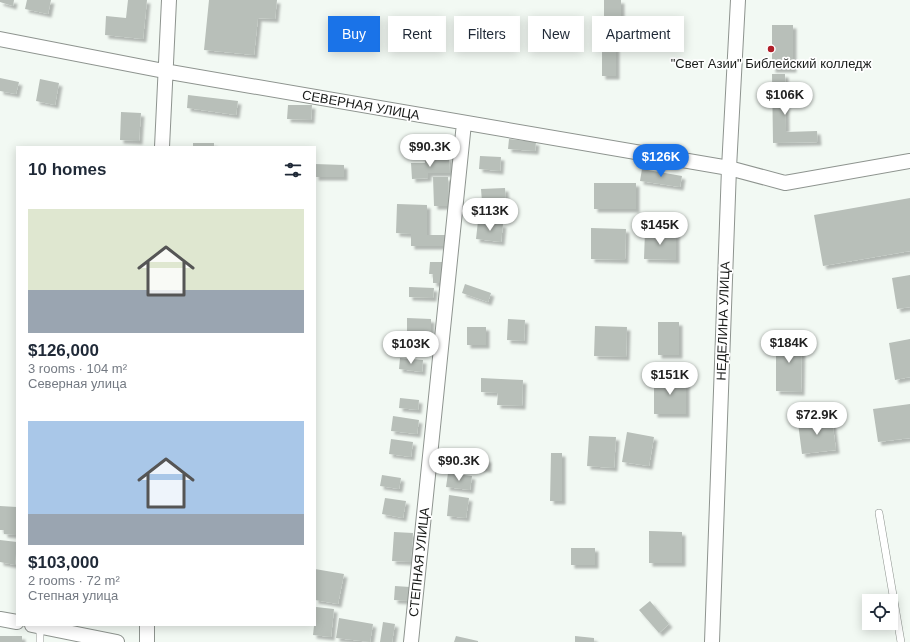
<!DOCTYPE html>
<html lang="en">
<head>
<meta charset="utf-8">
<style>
	:root { --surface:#fff; --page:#f6f6f7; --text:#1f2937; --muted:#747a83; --accent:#1a73e8 }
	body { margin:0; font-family:Helvetica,sans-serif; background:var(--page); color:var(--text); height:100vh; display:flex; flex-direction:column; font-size:15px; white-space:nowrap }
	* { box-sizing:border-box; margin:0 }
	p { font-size:13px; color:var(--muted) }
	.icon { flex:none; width:22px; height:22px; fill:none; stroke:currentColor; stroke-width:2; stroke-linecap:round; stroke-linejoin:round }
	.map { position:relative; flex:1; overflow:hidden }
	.details { position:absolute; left:16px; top:146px; width:300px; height:480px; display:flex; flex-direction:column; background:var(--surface); border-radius:0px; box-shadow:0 2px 10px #0003 }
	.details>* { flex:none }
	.banner { position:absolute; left:328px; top:16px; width:380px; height:36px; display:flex; gap:8px }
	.fabs { position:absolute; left:862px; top:594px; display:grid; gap:8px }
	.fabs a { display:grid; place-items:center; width:36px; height:36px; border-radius:0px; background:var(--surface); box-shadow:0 2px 10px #0003; font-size:20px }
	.price { position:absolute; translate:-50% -34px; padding:0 9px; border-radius:14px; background:#fff; color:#222; font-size:13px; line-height:26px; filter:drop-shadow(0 1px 2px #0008) }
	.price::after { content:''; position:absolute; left:50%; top:24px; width:12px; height:9px; margin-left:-6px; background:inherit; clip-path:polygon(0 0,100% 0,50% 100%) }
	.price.selected { background:var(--accent); color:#fff }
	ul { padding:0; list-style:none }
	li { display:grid; align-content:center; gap:8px; height:212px; padding:0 12px }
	li span { display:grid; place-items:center; height:124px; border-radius:0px; color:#555 }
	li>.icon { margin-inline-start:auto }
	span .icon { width:72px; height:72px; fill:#fffc; stroke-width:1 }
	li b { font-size:17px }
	h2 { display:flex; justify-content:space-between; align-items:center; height:48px; padding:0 12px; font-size:17px }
	.chip { padding:0 14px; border-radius:0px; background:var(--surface); box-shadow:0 2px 10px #0003; font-size:14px; line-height:36px }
	.chip.selected { background:var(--accent); color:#fff }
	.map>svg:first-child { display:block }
	.building { fill:#b8bfb9; filter:url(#shadow) }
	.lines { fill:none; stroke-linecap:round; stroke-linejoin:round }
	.lane-casing { stroke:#8e948f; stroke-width:8 }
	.street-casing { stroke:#8e948f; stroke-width:16 }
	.lane { stroke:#fff; stroke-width:7 }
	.street { stroke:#fff; stroke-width:14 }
	.poi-dot { fill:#b01e28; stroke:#fff; stroke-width:1.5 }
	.labels { text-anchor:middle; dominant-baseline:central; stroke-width:3.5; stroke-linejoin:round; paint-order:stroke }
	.poi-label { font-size:13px; fill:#191b19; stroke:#fff }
	.street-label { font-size:13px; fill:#191b19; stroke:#fff }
</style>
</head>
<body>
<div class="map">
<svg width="910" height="642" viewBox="0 0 910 642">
	<defs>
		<filter id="shadow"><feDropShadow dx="3.5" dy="3.5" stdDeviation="1" flood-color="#0004"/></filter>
	</defs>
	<rect width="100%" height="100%" fill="#f2f9f3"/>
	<path class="building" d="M0 0H14L13 6 0 2Z
		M27 0H51L48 14 25 9Z
		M128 0H147L143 39 105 35 106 16 126 18Z
		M209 0H277L275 19 258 18 254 55 204 50Z
		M604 0H621V26L604 25Z
		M772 25H793V69H772Z
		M602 38H616V76H602Z
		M772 74H785L786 132 817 131 818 142 773 143Z
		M0 78 19 82 16 94 0 91Z
		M40 79 59 83 55 105 36 101Z
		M188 95 238 101 236 115 187 108Z
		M288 105H312L311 120 287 119Z
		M121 112 141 113 139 141 120 140Z
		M509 139 536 142 535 151 508 149Z
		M193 143H214V147H193Z
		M480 156 501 157 500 171 479 169Z
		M425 158H449L450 173H428V178L412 179 411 163H425Z
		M315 164 344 165V177H315Z
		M642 169 682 176 680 187 640 181Z
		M433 177H448L449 206H434Z
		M594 183H636V209H594Z
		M505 188 506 201 482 202 481 189Z
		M910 198V251L823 266 814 215Z
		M397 204 427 205V235H446V246H411V234L396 233Z
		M478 221 503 224 501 242 476 239Z
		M591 228 626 229 625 260 591 259Z
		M645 231 676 232V260L644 259Z
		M430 262H443V283H433V274H429Z
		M910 275V307L897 309 892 278Z
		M465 284 491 293 488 302 462 293Z
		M409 287 434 288 433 298 409 297Z
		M407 318 431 319V344L407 343Z
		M508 319 525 320 524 341 507 340Z
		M658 322H679V355H658Z
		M595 326 627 327 626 357 594 356Z
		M467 327H486V345H467Z
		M776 337H802L801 392 776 391Z
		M910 339V377L895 380 889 343Z
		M400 358 423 360 422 372 399 369Z
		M481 378 523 380 522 406 497 405 498 393 481 392Z
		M654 379H686V414H654Z
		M400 398 419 400 418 410 399 408Z
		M910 404V438L878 442 873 409Z
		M393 416 419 420 417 434 391 431Z
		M832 419 836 450 802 454 798 423Z
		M627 432 654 437 649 466 622 462Z
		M589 436 616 437 614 468 587 466Z
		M391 439 413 442 411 457 389 454Z
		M551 453H562V501H550Z
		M455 457 488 459V469L454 467Z
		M448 473 472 476 470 490 446 487Z
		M382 475 401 478 399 489 380 486Z
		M449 495 469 498 466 518 447 516Z
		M385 498 406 501 403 518 382 514Z
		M0 506 17 507 16 535 4 534V530H0Z
		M649 531 682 532V563H649Z
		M394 532 413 533 411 562 392 561Z
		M0 540 17 542 15 565 0 562Z
		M571 548H595V565H571Z
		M315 569 344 574 338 604 315 600Z
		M395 586 410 587 409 601 394 600Z
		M650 601 669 624 659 633 639 610Z
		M316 607 334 609 331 637 313 635Z
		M339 618 373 624 370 642 336 638Z
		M383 622 395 624 392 642H380Z
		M0 636H22V642H0Z
		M456 636 478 641V642H454Z
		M575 636 594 638V642H575Z"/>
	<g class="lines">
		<g class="lane-casing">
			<path id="lane" d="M879 513 901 642
				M40 627V642"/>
		</g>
		<g class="street-casing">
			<path id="street" d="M0 39 164 71 729 168 785 183 910 161
				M162 147 169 0
				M0 619 17 622
				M32 625 117 642
				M147 642V625
				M411 642 464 123
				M712 642 729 168 738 0"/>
		</g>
		<use href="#lane" class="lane"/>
		<use href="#street" class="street"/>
	</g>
	<circle class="poi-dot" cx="771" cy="49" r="4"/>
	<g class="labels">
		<g class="poi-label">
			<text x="771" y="63">"Свет Азии" Библейский колледж</text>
		</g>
		<g class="street-label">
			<text transform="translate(361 105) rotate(10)">СЕВЕРНАЯ УЛИЦА</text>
			<text transform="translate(723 321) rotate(-88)">НЕДЕЛИНА УЛИЦА</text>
			<text transform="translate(419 562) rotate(-84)">СТЕПНАЯ УЛИЦА</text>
		</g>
	</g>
</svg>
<div class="fabs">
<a><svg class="icon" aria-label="locate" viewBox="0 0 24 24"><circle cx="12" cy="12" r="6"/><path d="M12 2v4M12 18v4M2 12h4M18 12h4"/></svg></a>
</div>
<b class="price" style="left:785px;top:116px">$106K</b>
<b class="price" style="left:430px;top:168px">$90.3K</b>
<b class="price selected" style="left:661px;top:178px">$126K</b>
<b class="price" style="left:490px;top:232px">$113K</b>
<b class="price" style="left:660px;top:246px">$145K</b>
<b class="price" style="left:789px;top:364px">$184K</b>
<b class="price" style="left:411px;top:365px">$103K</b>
<b class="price" style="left:670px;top:396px">$151K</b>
<b class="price" style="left:817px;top:436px">$72.9K</b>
<b class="price" style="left:459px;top:482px">$90.3K</b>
<div class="banner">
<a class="chip selected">Buy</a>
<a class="chip">Rent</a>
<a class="chip">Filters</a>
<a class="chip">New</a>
<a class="chip">Apartment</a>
</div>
<section class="details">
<h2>10 homes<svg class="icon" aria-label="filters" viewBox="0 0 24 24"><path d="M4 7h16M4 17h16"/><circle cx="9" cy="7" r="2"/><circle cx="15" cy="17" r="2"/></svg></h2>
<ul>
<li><span style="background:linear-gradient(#dfe7d0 65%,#9aa5b1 0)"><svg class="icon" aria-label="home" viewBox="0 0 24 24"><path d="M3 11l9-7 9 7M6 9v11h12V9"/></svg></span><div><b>$126,000</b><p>3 rooms · 104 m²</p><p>Северная улица</p></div></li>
<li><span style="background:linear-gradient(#a9c7e8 75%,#9aa5b1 0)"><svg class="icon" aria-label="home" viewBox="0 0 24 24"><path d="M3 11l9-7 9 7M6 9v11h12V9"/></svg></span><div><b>$103,000</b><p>2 rooms · 72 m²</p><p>Степная улица</p></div></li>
</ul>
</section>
</div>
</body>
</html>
